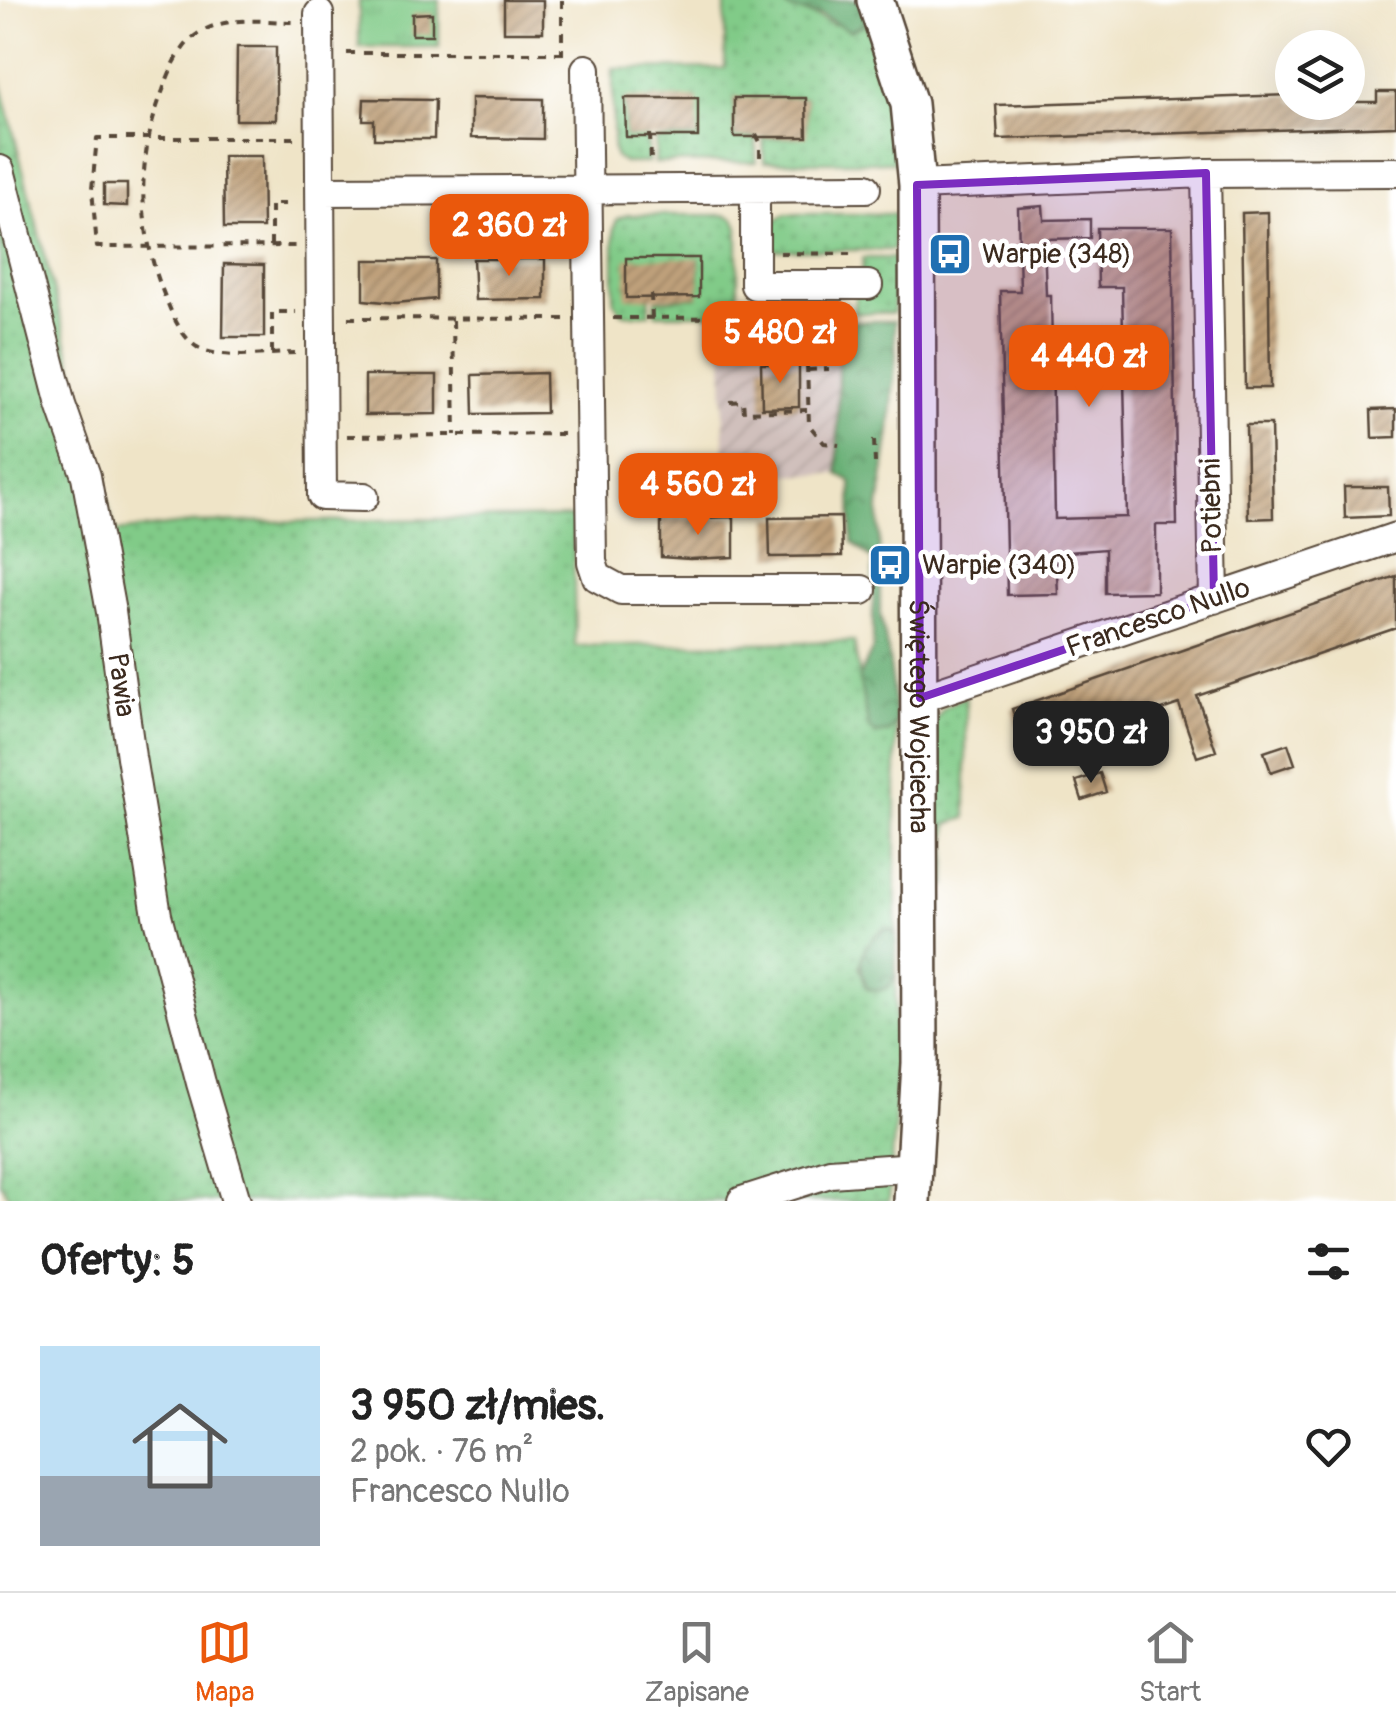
<!DOCTYPE html>
<html lang="pl">
<head>
<meta charset="utf-8">
<style>
	:root { --surface:#fff; --page:#f6f6f6; --text:#222; --muted:#767676; --line:#e0e0e0; --accent:#ea580c }
	body { margin:0; font-family:Pangolin,sans-serif; background:var(--page); color:var(--text); height:100vh; display:flex; flex-direction:column; font-size:38px; white-space:nowrap }
	* { box-sizing:border-box; margin:0 }
	p { font-size:32px; color:var(--muted) }
	.icon { flex:none; width:55px; height:55px; fill:none; stroke:currentColor; stroke-width:2; stroke-linecap:round; stroke-linejoin:round }
	.map { position:relative; height:1201px; overflow:hidden }
	.drawer { display:flex; flex-direction:column; background:var(--surface); flex:1 }
	.drawer>* { flex:none }
	.tools { position:absolute; left:1275px; top:30px; display:grid; gap:20px }
	.tools a { display:grid; place-items:center; width:90px; height:90px; border-radius:50%; background:var(--surface); box-shadow:0 10px 40px #0002; font-size:50px }
	.price { position:absolute; translate:-50% -85px; padding:0 22px; border-radius:20px; background:var(--accent); color:#fff; font-size:32px; line-height:65px; filter:drop-shadow(0 2px 5px #0008) }
	.price::after { content:''; position:absolute; left:50%; top:60px; width:30px; height:22px; margin-left:-15px; background:inherit; clip-path:polygon(0 0,100% 0,50% 100%) }
	.price.active { background:#222; color:#fff }
	ul { padding:0; list-style:none }
	li { display:flex; align-items:center; gap:30px; height:250px; padding:0 40px }
	li+li { border-top:2px solid var(--line) }
	li span { display:grid; place-items:center; flex:none; width:280px; height:200px; border-radius:0px; color:#555 }
	li>.icon { margin-inline-start:auto }
	span .icon { width:120px; height:120px; fill:#fffc; stroke-width:1 }
	li b { font-size:42px }
	h2 { display:flex; justify-content:space-between; align-items:center; height:120px; padding:0 40px; font-size:42px }
	.menu { display:flex; justify-content:space-around; align-items:center; height:140px; border-top:2px solid var(--line); background:var(--surface); font-size:28px; color:var(--muted) }
	.menu a { display:grid; justify-items:center; gap:5px }
	.menu .active { color:var(--accent) }
	.map>svg:first-child { display:block }
	.industrial { fill:url(#industrial-furrows) }
	.grass { fill:url(#grass-dots); stroke:#5e7a53; stroke-width:2.5 }
	.forest { fill:url(#forest-crowns); stroke:#526c49; stroke-width:2.5 }
	.park { fill:url(#park-tufts); stroke:#5e7a53; stroke-width:2.5 }
	.building { fill:url(#building-hatch) }
	.lines { fill:none; stroke-linecap:round; stroke-linejoin:round }
	.minor-casing { stroke:#564637; stroke-width:32 }
	.tertiary-casing { stroke:#564637; stroke-width:40 }
	.path { stroke:#564637; stroke-width:4; stroke-dasharray:8 8; stroke-linecap:butt }
	.minor { stroke:#fff; stroke-width:28 }
	.tertiary { stroke:#fff; stroke-width:35 }
	.marked { fill:#7b2cbf; fill-opacity:0.2; stroke:#7b2cbf; stroke-width:8; stroke-linejoin:round }
	.labels { text-anchor:middle; dominant-baseline:central; stroke-width:9; stroke-linejoin:round; paint-order:stroke }
	.poi-label { font-size:28px; fill:#3b2a1e; stroke:#fff; text-anchor:start }
	.street-label { font-size:28px; fill:#3b2a1e; stroke:#fff }
</style>
</head>
<body>
<div class="map">
<svg width="1396" height="1201" viewBox="0 0 1396 1201">
	<defs>
		<pattern id="industrial-furrows" width="10" height="10" patternUnits="userSpaceOnUse" patternTransform="scale(2.5)"><rect width="10" height="10" fill="#d0c0bc"/><path d="M-1 1l2-2M0 10L10 0M9 11l2-2" fill="none" stroke="#b4a5a1"/></pattern>
		<pattern id="grass-dots" width="8" height="8" patternUnits="userSpaceOnUse" patternTransform="scale(2.5)"><rect width="8" height="8" fill="#81cb88"/><path d="M2 2h.1M6 6h.1" fill="none" stroke="#70ae75" stroke-width="1.8" stroke-linecap="round"/></pattern>
		<pattern id="forest-crowns" width="20" height="18" patternUnits="userSpaceOnUse" patternTransform="scale(2.5)"><rect width="20" height="18" fill="#68af74"/><path d="M2 6a3 3 0 1 1 6 0M12 15a3 3 0 1 1 6 0" fill="none" stroke="#578f5f"/></pattern>
		<pattern id="park-tufts" width="24" height="20" patternUnits="userSpaceOnUse" patternTransform="scale(2.5)"><rect width="24" height="20" fill="#81cb88"/><path d="M3 7l-1-3M5 7V3M7 7l1-3M15 17l-1-3M17 17v-4M19 17l1-3" fill="none" stroke="#70ae75"/></pattern>
		<pattern id="building-hatch" width="6" height="6" patternUnits="userSpaceOnUse" patternTransform="scale(2.5)"><rect width="6" height="6" fill="#bfa17b"/><path d="M-1 1l2-2M0 6l6-6M5 7l2-2" fill="none" stroke="#9c8364"/></pattern>
	</defs>
	<rect width="100%" height="100%" fill="#fff"/>
	<filter id="ink" filterUnits="userSpaceOnUse"><feTurbulence type="fractalNoise" baseFrequency=".01" numOctaves="2"/><feDisplacementMap in="SourceGraphic" scale="20" xChannelSelector="R" yChannelSelector="G"/><feConvolveMatrix kernelMatrix="1 2 1 2 8 2 1 2 1" color-interpolation-filters="sRGB"/></filter>
	<filter id="wash" filterUnits="userSpaceOnUse"><feTurbulence type="fractalNoise" baseFrequency=".0048" numOctaves="4" result="noise"/><feDisplacementMap in="SourceGraphic" scale="40" xChannelSelector="R" yChannelSelector="G"/><feGaussianBlur stdDeviation="2.25" result="paint"/><feColorMatrix in="noise" values="0 0 0 0 0 0 0 0 0 0 0 0 0 0 0 0 0 1.4 0 .05"/><feComposite in="paint" operator="in"/></filter>
	<g filter="url(#wash)">
		<rect width="100%" height="100%" fill="#efe4c7"/>
		<path class="industrial" d="M723 329H838V474L724 475Z"/>
		<path class="grass" d="M725 0H780C794 15 816 12 833 25L864 11 884 86 894 162H764L763 139 806 136V98L734 99V137L756 138V162L655 163 656 140 698 137 625 99 626 137H642L648 134V163H625L616 158 613 150V69L725 68Z
			M0 79 115 532 192 523 573 517 575 646 854 641 864 705 889 732 896 722V935L890 929 859 966 868 989 878 991 896 975 895 1123 889 1201H11L0 1182Z
			M786 214H894V250H772C772 234 769 221 786 214Z
			M627 215H725L734 218 738 227V302L734 310 726 314H655L656 300 698 297 699 259 650 294 649 314C634 314 620 318 614 301V228L617 219Z
			M863 258H894V313H854C853 293 863 278 863 258Z
			M966 696V818L948 824 947 885 935 888 934 721 944 708Z"/>
		<path class="forest" d="M780 0H858L864 11 863 25 850 31 821 15 789 9Z
			M838 321H894L896 355 890 431 879 508 880 613 889 657 896 722 889 732 877 734 869 729 859 678 873 648V560L852 542 851 481 838 474Z
			M890 928 896 935V975L889 987 878 991 867 988C856 959 860 949 883 929Z"/>
		<path class="park" d="M359 0H439V47H359Z"/>
		<g id="blocks">
			<path class="building" d="M504 0H543V32H504Z
				M432 13V35H412V14Z
				M237 47H276V120H236Z
				M1377 92H1396V126L998 139 996 105 1292 95V102H1377Z
				M471 98 543 99V139L471 138Z
				M625 98H698V137H626Z
				M734 98H806L807 137H734Z
				M364 99 435 100 434 139H374V120H363Z
				M223 156H262L263 228H224Z
				M104 184H127V206L104 205Z
				M1043 206 1044 220 1090 219V238L1044 239 1046 295H1051L1055 519 1127 517 1122 287H1098L1097 228H1172L1177 525H1156V592L1105 593V549L1056 553 1058 594 1007 595 1000 291H1020L1018 208Z
				M1268 212 1270 388H1245L1242 213Z
				M626 258H699V297L626 298Z
				M473 259H545V299L475 300Z
				M364 260H436V299L396 303 364 300Z
				M224 264 264 265V337H223Z
				M761 364H799V407L762 408Z
				M545 373 546 413 474 414 473 375Z
				M365 375H437V414L365 415Z
				M1396 409V437L1372 438 1371 410Z
				M1246 425H1271L1273 518 1248 519Z
				M1344 487H1388L1389 516 1345 518Z
				M734 517V557L690 559 661 557V519Z
				M841 517 842 556 770 557 769 518Z
				M1396 576V628L1197 696 1216 751 1197 757 1179 704 1027 756 1012 709Z
				M1288 744 1295 764 1271 772 1264 752Z
				M1100 773 1106 792 1082 800 1076 781Z"/>
		</g>
	</g>
	<g filter="url(#ink)">
		<use href="#blocks" fill-opacity="0" stroke="#564637" stroke-width="2.5"/>
		<g class="lines">
			<g class="minor-casing">
				<path id="minor" d="M319 14 322 496 364 497
					M586 69 592 562 597 577 621 590H862
					M0 170 61 405 86 476 111 612 131 757 157 915 201 1083 236 1201
					M1206 173 1214 599
					M917 185 1206 173 1396 172
					M755 189V285H868
					M321 191 866 188
					M920 698 1396 537
					M742 1201 830 1173 916 1167"/>
			</g>
			<g class="tertiary-casing">
				<g id="tertiary">
					<path id="s1" d="M875 0 909 104 917 185 920 1063 912 1201"/>
				</g>
			</g>
			<path class="path" d="M562 0V55
				M347 53H562
				M650 134 651 162
				M756 134 760 142V161
				M294 138H97L92 189 97 247 296 246
				M271 246V204H293
				M780 253 850 254
				M651 294 652 318
				M348 318 564 319
				M613 318 858 317
				M453 320 455 435
				M272 353V312H296
				M295 353C271 353 216 360 197 347 183 338 174 319 168 304 137 233 135 162 163 90 170 70 181 44 199 33 227 15 264 22 296 22
				M807 365 809 425 824 443 839 445
				M808 370 829 369
				M730 402 743 401 744 412 807 410
				M347 436 564 434V431
				M874 440 875 463"/>
			<use href="#minor" class="minor"/>
			<use href="#tertiary" class="tertiary"/>
		</g>
	</g>
	<path class="marked" d="M1206 173 1214 599 920 698 917 185Z"/>
	<defs>
		<g id="bus-square" transform="scale(2.25)"><rect x="-9" y="-9" width="18" height="18" rx="4" fill="#1f6fb2" stroke="#fff"/><path d="M-5-6H5V4H4V6H2V4H-2V6H-4V4H-5ZM-3.5-4V0h7V-4ZM-3.5 1.2v1.5H-2V1.2ZM2 1.2v1.5H3.5V1.2Z" fill="#fff"/></g>
	</defs>
	<g fill-rule="evenodd">
		<use href="#bus-square" x="950" y="254"/>
		<use href="#bus-square" x="890" y="565"/>
	</g>
	<g class="labels">
		<g class="poi-label">
			<text x="982" y="254">Warpie (348)</text>
			<text x="922" y="565">Warpie (340)</text>
		</g>
		<g class="street-label">
			<text transform="translate(1212 506) rotate(-91)">Potiebni</text>
			<text transform="translate(1158 618) rotate(-19)">Francesco Nullo</text>
			<text transform="translate(121 685) rotate(82)">Pawia</text>
			<text stroke="none"><textPath href="#s1" startOffset="722">Świętego Wojciecha</textPath></text>
		</g>
	</g>
</svg>
<div class="tools">
<a><svg class="icon" aria-label="layers" viewBox="0 0 24 24"><path d="M12 4l9 5-9 5-9-5zM3 14l9 5 9-5"/></svg></a>
</div>
<b class="price" style="left:509px;top:279px">2 360 zł</b>
<b class="price" style="left:780px;top:386px">5 480 zł</b>
<b class="price" style="left:1089px;top:410px">4 440 zł</b>
<b class="price" style="left:698px;top:538px">4 560 zł</b>
<b class="price active" style="left:1091px;top:786px">3 950 zł</b>
</div>
<section class="drawer">
<h2>Oferty: 5<svg class="icon" aria-label="filters" viewBox="0 0 24 24"><path d="M4 7h16M4 17h16"/><circle cx="9" cy="7" r="2"/><circle cx="15" cy="17" r="2"/></svg></h2>
<ul>
<li><span style="background:linear-gradient(#bfe0f5 65%,#9aa5b1 0)"><svg class="icon" aria-label="home" viewBox="0 0 24 24"><path d="M3 11l9-7 9 7M6 9v11h12V9"/></svg></span><div><b>3 950 zł/mies.</b><p>2 pok. · 76 m²</p><p>Francesco Nullo</p></div><svg class="icon" aria-label="heart" viewBox="0 0 24 24"><path d="M12 20l-8-8c-3-5 5-10 8-4 3-6 11-1 8 4z"/></svg></li>
</ul>
</section>
<nav class="menu">
<a class="active"><svg class="icon" aria-label="map" viewBox="0 0 24 24"><path d="M3 6l6-2 6 2 6-2v14l-6 2-6-2-6 2zM9 4v14M15 6v14"/></svg>Mapa</a>
<a><svg class="icon" aria-label="saved" viewBox="0 0 24 24"><path d="M7 4h10v16l-5-4-5 4z"/></svg>Zapisane</a>
<a><svg class="icon" aria-label="home" viewBox="0 0 24 24"><path d="M3 11l9-7 9 7M6 9v11h12V9"/></svg>Start</a>
</nav>
</body>
</html>
